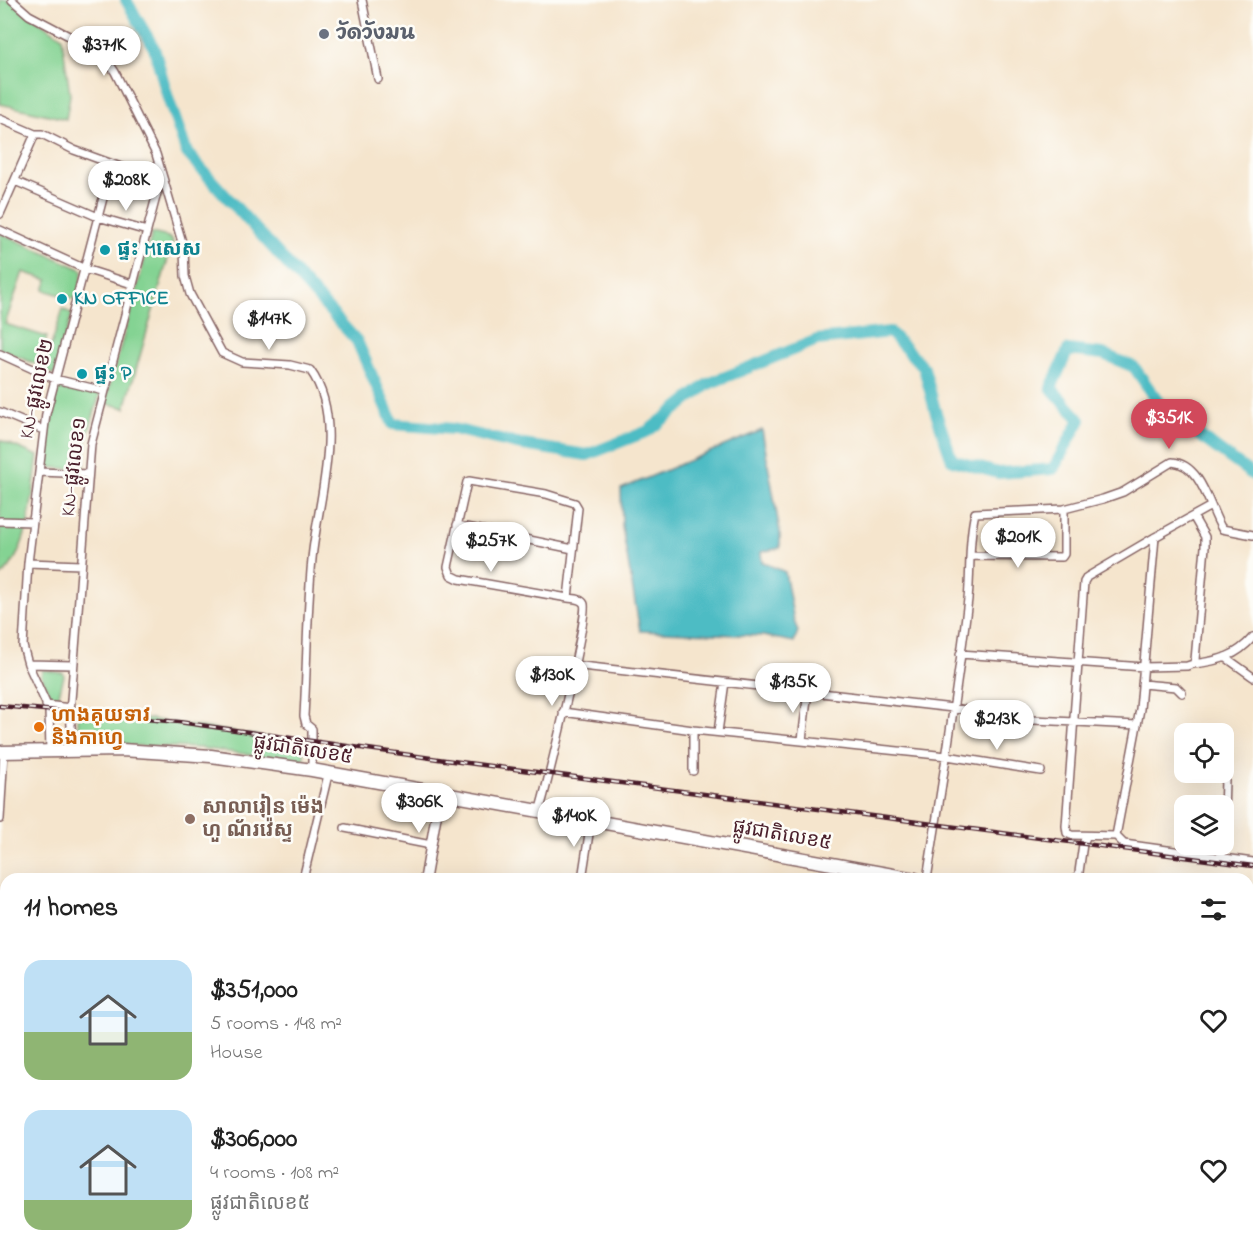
<!DOCTYPE html>
<html lang="en">
<head>
<meta charset="utf-8">
<style>
	:root { --surface:#fff; --page:#f6f6f6; --text:#222; --muted:#767676; --accent:#d1495b }
	body { margin:0; font-family:"Indie Flower","Noto Sans Khmer","Playpen Sans Thai",sans-serif; background:var(--page); color:var(--text); height:100vh; display:flex; flex-direction:column; font-size:22px; white-space:nowrap }
	* { box-sizing:border-box; margin:0 }
	p { font-size:20px; color:var(--muted) }
	.icon { flex:none; width:33px; height:33px; fill:none; stroke:currentColor; stroke-width:2; stroke-linecap:round; stroke-linejoin:round }
	.map { position:relative; flex:1; overflow:hidden }
	.panel { position:absolute; left:0px; top:873px; width:1254px; height:384px; display:flex; flex-direction:column; background:var(--surface); border-radius:18px 18px 0 0; box-shadow:0 6px 24px #0002 }
	.panel>* { flex:none }
	.fabs { position:absolute; left:1174px; top:723px; display:grid; gap:12px }
	.fabs a { display:grid; place-items:center; width:60px; height:60px; border-radius:12px; background:var(--surface); box-shadow:0 6px 24px #0002; font-size:30px }
	.price { position:absolute; translate:-50% -51px; padding:0 14px; border-radius:21px; background:#fff; color:#222; font-size:20px; line-height:39px; filter:drop-shadow(0 2px 3px #0008) }
	.price::after { content:''; position:absolute; left:50%; top:36px; width:18px; height:14px; margin-left:-9px; background:inherit; clip-path:polygon(0 0,100% 0,50% 100%) }
	.price.active { background:var(--accent); color:#fff }
	ul { padding:0; list-style:none }
	li { display:flex; align-items:center; gap:18px; height:150px; padding:0 24px }
	li span { display:grid; place-items:center; flex:none; width:168px; height:120px; border-radius:18px; color:#555 }
	li>.icon { margin-inline-start:auto }
	span .icon { width:72px; height:72px; fill:#fffc; stroke-width:1 }
	li b { font-size:26px }
	h2 { display:flex; justify-content:space-between; align-items:center; height:72px; padding:0 24px; font-size:26px }
	.map>svg:first-child { display:block }
	.green { fill:#84d393; stroke:#67795f; stroke-width:1.5 }
	.water { fill:#4ebcc4; stroke:#4c6e78; stroke-width:1.5 }
	.lines { fill:none; stroke-linecap:round; stroke-linejoin:round }
	.river { stroke:#4ebcc4; stroke-width:12 }
	.minor-casing { stroke:#866464; stroke-width:10 }
	.tertiary-casing { stroke:#866464; stroke-width:12 }
	.trunk-casing { stroke:#866464; stroke-width:15 }
	.minor { stroke:#fff; stroke-width:7 }
	.tertiary { stroke:#fff; stroke-width:9 }
	.trunk { stroke:#fff; stroke-width:12 }
	.rail-casing { stroke:#4a1f2b; stroke-width:4.5 }
	.rail { stroke:#fdfcf7; stroke-width:2; stroke-dasharray:7; stroke-linecap:butt }
	.worship-dot { fill:#6b7280; stroke:#fdfcf7; stroke-width:2 }
	.culture-dot { fill:#0f9aa8; stroke:#fdfcf7; stroke-width:2 }
	.food-dot { fill:#e8710a; stroke:#fdfcf7; stroke-width:2 }
	.education-dot { fill:#8d6e63; stroke:#fdfcf7; stroke-width:2 }
	.labels { text-anchor:middle; dominant-baseline:central; stroke-width:5; stroke-linejoin:round; paint-order:stroke }
	.worship-label { font-size:20px; font-weight:bold; fill:#5b616d; stroke:#fdfcf7; text-anchor:start }
	.culture-label { font-size:20px; font-weight:bold; fill:#0d838f; stroke:#fdfcf7; text-anchor:start }
	.street-label { font-size:20px; fill:#4a1f2b; stroke:#fdfcf7 }
	.food-label { font-size:20px; font-weight:bold; fill:#c56008; stroke:#fdfcf7; text-anchor:start }
	.education-label { font-size:20px; font-weight:bold; fill:#785e54; stroke:#fdfcf7; text-anchor:start }
</style>
</head>
<body>
<div class="map">
<svg width="1253" height="1257" viewBox="0 0 1253 1257">
	<rect width="100%" height="100%" fill="#fdfcf7"/>
	<filter id="ink" filterUnits="userSpaceOnUse"><feTurbulence type="fractalNoise" baseFrequency=".0167" numOctaves="2"/><feDisplacementMap in="SourceGraphic" scale="12" xChannelSelector="R" yChannelSelector="G"/><feConvolveMatrix kernelMatrix="1 2 1 2 8 2 1 2 1" color-interpolation-filters="sRGB"/></filter>
	<filter id="wash" filterUnits="userSpaceOnUse"><feTurbulence type="fractalNoise" baseFrequency=".008" numOctaves="4" result="noise"/><feDisplacementMap in="SourceGraphic" scale="24" xChannelSelector="R" yChannelSelector="G"/><feGaussianBlur stdDeviation="1.35" result="paint"/><feColorMatrix in="noise" values="0 0 0 0 0 0 0 0 0 0 0 0 0 0 0 0 0 1.4 0 .05"/><feComposite in="paint" operator="in"/></filter>
	<g filter="url(#wash)">
		<rect width="100%" height="100%" fill="#f5e5cd"/>
		<path class="green" d="M0 0H13L17 6 62 37 70 95 66 119 0 104Z
			M0 233 83 270 77 300 44 290 48 280 23 272 5 324 47 337 38 365 0 349Z
			M152 233 168 237 173 241 125 408 105 403Z
			M63 309 72 314 54 375 43 370Z
			M58 383 100 394 86 441 84 470 46 467 48 430Z
			M0 440 38 456C32 493 31 551 0 577Z
			M43 670 63 673 64 676 57 702 53 703 41 675Z
			M78 713 150 719 304 743V762L199 748 78 744Z"/>
		<path class="water" d="M762 430 780 532V548L761 552 762 562 785 572 794 621 798 631 794 642 763 636 640 631 622 527 621 489Z"/>
		<g class="lines">
			<path class="river" d="M126 0 154 48 168 98 187 153 357 341 393 424 453 429 517 444 587 455 648 431 708 384 817 340 890 332 924 368 935 410 952 460 998 473 1053 469 1080 420 1051 388 1068 350 1103 354 1134 367 1163 409 1253 475"/>
		</g>
	</g>
	<g filter="url(#ink)">
		<g class="lines">
			<g class="minor-casing">
				<path id="minor" d="M12 0 29 15 103 54 115 72 156 154 184 249 185 276 190 294 222 353 242 362 290 365 310 370C347 420 317 502 312 559 307 611 307 664 304 716L306 724 312 729V770
					M362 0 378 79
					M0 119 35 134
					M15 181 98 217 147 231
					M0 214 35 134H42L74 150 151 178 157 184V193L91 444 70 713 73 751
					M0 230 85 269 132 284
					M0 354 55 379 104 391
					M0 412 43 430
					M40 472 88 474
					M0 521 33 522
					M457 525 573 549
					M971 556 1062 557 1064 554V509
					M28 563 81 565
					M960 654 1144 667 1187 666 1193 664 1195 660 1205 547V537L1193 516
					M1225 657 1253 677
					M28 664 73 665
					M1193 664C1218 661 1236 657 1253 637
					M573 665 953 708 1034 720 1137 725
					M1142 684 1176 687 1182 693
					M46 705 70 708
					M563 712 693 730 947 756 1041 771
					M693 730V771
					M718 732 725 682
					M802 740 808 691
					M50 751 49 710 28 664 23 646 28 563 46 414 112 164
					M539 812C546 789 589 614 584 604 581 598 574 599 568 598L459 579 451 575 448 567 467 482 469 481 546 494 575 503 578 508 568 598
					M1224 815 1226 744
					M0 819 4 752
					M345 828 431 845
					M1116 836 1071 835 1067 833 1066 826 1084 582 1087 577 1155 537 1211 506
					M1116 836 1140 709 1155 537
					M1116 836 1124 844 1253 862
					M1222 844V859
					M303 879 328 775
					M582 879 591 821
					M927 879C942 786 957 693 968 599 971 571 968 541 975 513L1064 509 1103 499 1123 492 1172 462C1202 464 1209 508 1222 529L1253 535
					M1078 879 1083 844 1086 837
					M1248 1029 1253 977
					M0 1031 6 1063
					M1248 1085H1253
					M1248 1137H1253
					M1248 1190 1253 1191
					M0 1191 2 1257
					M14 1251V1257
					M680 1257 681 1251
					M992 1257 993 1251
					M1222 1257V1251"/>
			</g>
			<g class="tertiary-casing">
				<path id="tertiary" d="M425 879 440 794
					M1021 1251 1077 1257
					M370 1257V1251"/>
			</g>
			<g class="trunk-casing">
				<path id="trunk" d="M0 752 122 750 211 756 312 770 915 879
					M1248 936 1253 937"/>
			</g>
			<use href="#minor" class="minor"/>
			<use href="#tertiary" class="tertiary"/>
			<use href="#trunk" class="trunk"/>
			<g class="rail-casing">
				<path id="rail" d="M0 706 179 722 445 760 1253 866"/>
			</g>
			<use href="#rail" class="rail"/>
		</g>
	</g>
	<circle class="worship-dot" cx="324" cy="34" r="6"/>
	<g class="culture-dot">
		<circle cx="105" cy="250" r="6"/>
		<circle cx="62" cy="299" r="6"/>
		<circle cx="82" cy="374" r="6"/>
	</g>
	<circle class="food-dot" cx="39" cy="727" r="6"/>
	<circle class="education-dot" cx="190" cy="819" r="6"/>
	<g class="labels">
		<g class="worship-label">
			<text x="336" y="34">วัดวังมน</text>
		</g>
		<g class="culture-label">
			<text x="117" y="250">ផ្ទះ Mសេស</text>
			<text x="74" y="299">KN OFFICE</text>
			<text x="94" y="374">ផ្ទះ P</text>
		</g>
		<g class="street-label">
			<text transform="translate(38 389) rotate(-78)">KN-ផ្លូវលេខ២</text>
			<text transform="translate(75 467) rotate(-83)">KN-ផ្លូវលេខ១</text>
			<text transform="translate(303 751) rotate(9)">ផ្លូវជាតិលេខ៥</text>
			<text transform="translate(782 836) rotate(10)">ផ្លូវជាតិលេខ៥</text>
		</g>
		<g class="food-label">
			<text x="51" y="716">ហាងគុយទាវ<tspan x="51" dy="23">និងកាហ្វេ</tspan></text>
		</g>
		<g class="education-label">
			<text x="202" y="808">សាលារៀន ម៉េង<tspan x="202" dy="23">ហួ ណ័រវ៉េស្ទ</tspan></text>
		</g>
	</g>
</svg>
<div class="fabs">
<a><svg class="icon" aria-label="locate" viewBox="0 0 24 24"><circle cx="12" cy="12" r="6"/><path d="M12 2v4M12 18v4M2 12h4M18 12h4"/></svg></a>
<a><svg class="icon" aria-label="layers" viewBox="0 0 24 24"><path d="M12 4l9 5-9 5-9-5zM3 14l9 5 9-5"/></svg></a>
</div>
<b class="price" style="left:104px;top:77px">$371K</b>
<b class="price" style="left:126px;top:212px">$208K</b>
<b class="price" style="left:269px;top:351px">$147K</b>
<b class="price active" style="left:1169px;top:450px">$351K</b>
<b class="price" style="left:1018px;top:569px">$201K</b>
<b class="price" style="left:491px;top:573px">$257K</b>
<b class="price" style="left:552px;top:707px">$130K</b>
<b class="price" style="left:793px;top:714px">$135K</b>
<b class="price" style="left:997px;top:751px">$213K</b>
<b class="price" style="left:419px;top:834px">$306K</b>
<b class="price" style="left:574px;top:848px">$140K</b>
<section class="panel">
<h2>11 homes<svg class="icon" aria-label="filters" viewBox="0 0 24 24"><path d="M4 7h16M4 17h16"/><circle cx="9" cy="7" r="2"/><circle cx="15" cy="17" r="2"/></svg></h2>
<ul>
<li><span style="background:linear-gradient(#bfe0f5 60%,#8fb573 0)"><svg class="icon" aria-label="home" viewBox="0 0 24 24"><path d="M3 11l9-7 9 7M6 9v11h12V9"/></svg></span><div><b>$351,000</b><p>5 rooms · 148 m²</p><p>House</p></div><svg class="icon" aria-label="heart" viewBox="0 0 24 24"><path d="M12 20l-8-8c-3-5 5-10 8-4 3-6 11-1 8 4z"/></svg></li>
<li><span style="background:linear-gradient(#bfe0f5 75%,#8fb573 0)"><svg class="icon" aria-label="home" viewBox="0 0 24 24"><path d="M3 11l9-7 9 7M6 9v11h12V9"/></svg></span><div><b>$306,000</b><p>4 rooms · 108 m²</p><p>ផ្លូវជាតិលេខ៥</p></div><svg class="icon" aria-label="heart" viewBox="0 0 24 24"><path d="M12 20l-8-8c-3-5 5-10 8-4 3-6 11-1 8 4z"/></svg></li>
</ul>
</section>
</div>
</body>
</html>
